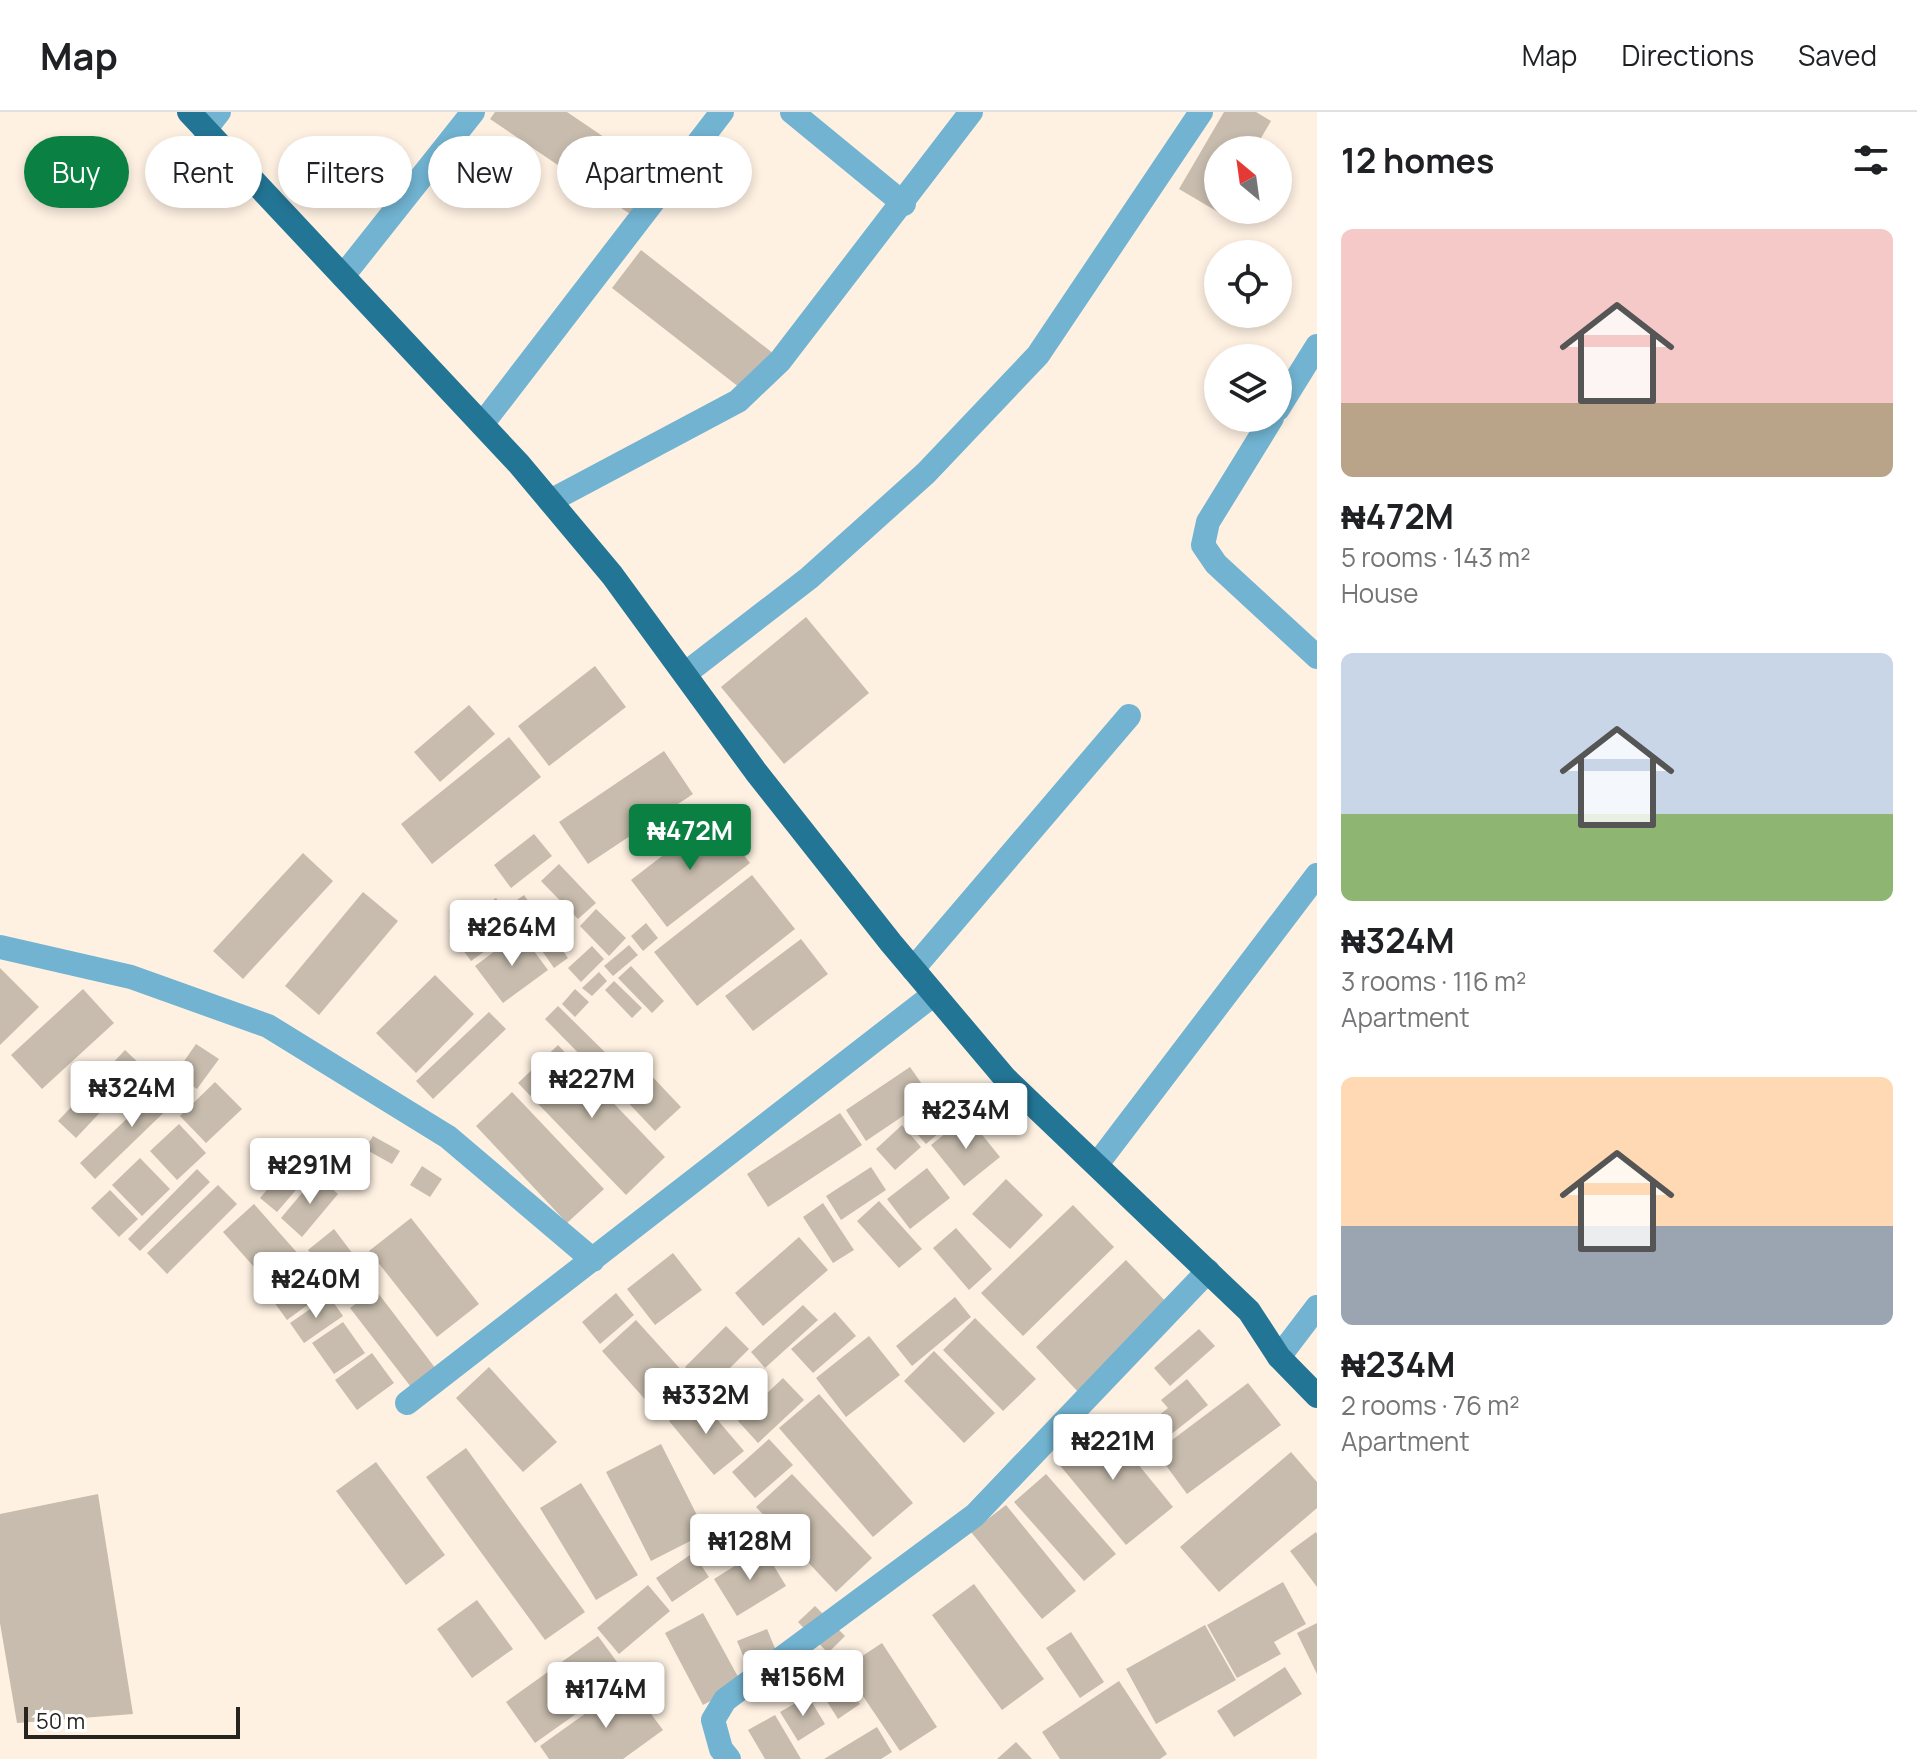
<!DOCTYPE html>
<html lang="en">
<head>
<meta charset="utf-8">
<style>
	:root { --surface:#fff; --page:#f2f2f2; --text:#202124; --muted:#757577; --line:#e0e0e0; --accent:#0b8043 }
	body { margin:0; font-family:Manrope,sans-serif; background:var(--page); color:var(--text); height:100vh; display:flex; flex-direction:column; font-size:30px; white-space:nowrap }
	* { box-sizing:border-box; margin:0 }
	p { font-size:26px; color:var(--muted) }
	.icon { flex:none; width:44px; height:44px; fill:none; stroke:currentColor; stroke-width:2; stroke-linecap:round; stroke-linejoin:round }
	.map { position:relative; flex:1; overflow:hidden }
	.sheet { display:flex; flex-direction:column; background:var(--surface); width:600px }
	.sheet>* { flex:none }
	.hud { position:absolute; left:24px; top:24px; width:760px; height:72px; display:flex; gap:16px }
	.needle { width:52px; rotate:331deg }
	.buttons { position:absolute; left:1204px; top:24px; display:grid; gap:16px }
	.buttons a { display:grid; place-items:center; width:88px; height:88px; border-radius:50%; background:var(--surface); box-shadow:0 4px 12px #0003; font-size:40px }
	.scale { position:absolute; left:24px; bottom:20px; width:216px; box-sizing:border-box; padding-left:8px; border:4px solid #27231d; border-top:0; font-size:22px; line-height:28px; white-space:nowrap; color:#27231d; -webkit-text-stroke:6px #fff; paint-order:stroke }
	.price { position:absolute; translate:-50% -68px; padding:0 18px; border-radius:8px; background:#fff; color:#222; font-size:26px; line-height:52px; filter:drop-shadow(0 2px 4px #0008) }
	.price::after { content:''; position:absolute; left:50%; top:48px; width:24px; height:18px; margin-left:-12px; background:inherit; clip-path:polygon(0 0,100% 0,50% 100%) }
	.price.current { background:var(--accent); color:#fff }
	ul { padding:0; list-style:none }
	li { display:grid; align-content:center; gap:16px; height:424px; padding:0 24px }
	li span { display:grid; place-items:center; height:248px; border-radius:12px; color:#555 }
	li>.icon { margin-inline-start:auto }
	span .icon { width:144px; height:144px; fill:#fffc; stroke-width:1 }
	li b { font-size:34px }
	h2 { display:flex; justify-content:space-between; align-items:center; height:96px; padding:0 24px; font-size:34px }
	.chip { padding:0 28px; border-radius:36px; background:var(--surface); box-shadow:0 4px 12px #0003; font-size:28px; line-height:72px }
	.chip.current { background:var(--accent); color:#fff }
	header { display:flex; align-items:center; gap:48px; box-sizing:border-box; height:112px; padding:0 40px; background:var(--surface); border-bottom:2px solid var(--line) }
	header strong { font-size:38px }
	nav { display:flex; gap:44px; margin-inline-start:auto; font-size:28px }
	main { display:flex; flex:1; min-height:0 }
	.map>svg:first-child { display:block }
	.building { fill:#c7bcad }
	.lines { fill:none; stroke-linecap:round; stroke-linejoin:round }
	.minor { stroke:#71b3d1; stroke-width:24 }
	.major { stroke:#237595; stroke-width:24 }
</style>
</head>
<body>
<header>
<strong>Map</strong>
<nav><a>Map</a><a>Directions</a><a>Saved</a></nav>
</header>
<main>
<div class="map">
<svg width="1317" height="1647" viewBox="0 0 1317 1647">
	<rect width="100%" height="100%" fill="#fef1e2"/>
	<path class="building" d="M495 0H567L660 63 633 104 490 7Z
		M1224 0H1256L1271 9 1254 38H1218V100L1179 77Z
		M641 138 774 242 744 279 612 176Z
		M806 505 869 581 784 652 721 575Z
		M595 554 626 595 549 654 518 614Z
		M469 593 495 622 440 670 414 640Z
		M509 625 541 665 432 752 401 712Z
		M664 639 693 682 588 752 559 710Z
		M714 704 750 751 667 815 631 768Z
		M534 722 552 744 511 776 494 753Z
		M303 741 333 769 243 867 213 839Z
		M559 752 596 791 578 807 541 769Z
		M752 763 795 817 697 894 654 840Z
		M363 780 398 809 319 903 285 874Z
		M524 783 568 846 554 856 510 793Z
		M496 786 518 817 501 829 479 798Z
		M596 797 626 826 609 844 580 814Z
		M473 802 495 832 471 849 449 819Z
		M646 811 658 826 643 839 631 824Z
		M520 820 548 858 503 891 475 854Z
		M801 827 828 862 753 919 725 884Z
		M629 833 638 843 613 864 604 854Z
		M592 834 604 847 581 870 568 856Z
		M631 854 664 889 652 901 618 866Z
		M0 856 39 895 0 933Z
		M599 860 607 869 592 884 582 876Z
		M435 863 474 902 416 961 376 921Z
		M614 869 642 896 632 906 605 878Z
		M83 877 114 911 42 977 11 943Z
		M575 877 589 890 575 905 562 892Z
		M558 894 612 947 598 961 545 907Z
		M489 900 506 917 433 987 416 969Z
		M196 932 219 947 197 977 175 962Z
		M558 933 665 1045 626 1083 518 971Z
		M125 938 143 955 76 1026 58 1009Z
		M629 940 681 995 655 1019 603 964Z
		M910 955 931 985 866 1029 846 998Z
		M170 966 184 981 95 1067 80 1051Z
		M215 970 242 997 206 1031 180 1004Z
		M512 980 604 1077 567 1111 476 1014Z
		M945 982 961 1002 926 1032 909 1013Z
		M840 1001 862 1033 768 1095 747 1062Z
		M967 1004 1000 1045 964 1074 931 1033Z
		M179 1012 206 1041 177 1068 150 1039Z
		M902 1013 921 1035 895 1058 876 1037Z
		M373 1024 400 1039 392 1052 365 1037Z
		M140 1046 170 1077 142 1104 112 1073Z
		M291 1049 308 1064 277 1100 260 1086Z
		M422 1054 442 1067 430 1085 410 1073Z
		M871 1055 886 1078 841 1108 826 1084Z
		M927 1056 950 1086 910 1117 887 1087Z
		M197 1057 210 1070 140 1139 128 1127Z
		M317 1063 338 1082 302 1125 281 1106Z
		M1006 1067 1043 1103 1010 1137 972 1102Z
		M218 1073 237 1092 167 1162 147 1141Z
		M110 1078 138 1107 119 1125 91 1096Z
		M879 1089 922 1137 899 1156 857 1109Z
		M823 1091 854 1138 833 1151 803 1105Z
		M254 1092 300 1144 269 1172 223 1120Z
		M1073 1093 1114 1135 1023 1224 981 1181Z
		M411 1106 479 1192 437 1225 369 1139Z
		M956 1116 992 1157 969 1178 933 1136Z
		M334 1117 365 1158 338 1178 308 1138Z
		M799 1125 828 1158 763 1214 735 1181Z
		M673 1141 702 1178 655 1213 627 1177Z
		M1126 1148 1170 1194 1079 1281 1036 1235Z
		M304 1151 325 1180 287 1208 266 1179Z
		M375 1177 439 1261 414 1279 350 1196Z
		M616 1181 634 1203 600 1232 582 1210Z
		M329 1184 343 1204 304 1231 290 1211Z
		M955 1185 971 1205 912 1254 896 1234Z
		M803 1193 818 1208 765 1256 751 1240Z
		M835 1200 856 1224 813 1261 791 1237Z
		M975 1206 1036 1267 1003 1299 943 1238Z
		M636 1208 693 1271 658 1302 602 1239Z
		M343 1210 365 1241 334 1262 312 1231Z
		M726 1214 749 1237 708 1278 685 1255Z
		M1199 1217 1215 1234 1170 1274 1154 1256Z
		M869 1224 900 1263 846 1305 816 1266Z
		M934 1239 995 1301 964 1331 904 1269Z
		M372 1241 394 1271 357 1298 335 1268Z
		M489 1255 557 1330 523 1360 456 1286Z
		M783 1266 804 1288 758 1331 738 1309Z
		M1187 1267 1208 1293 1145 1343 1131 1326 1168 1296 1161 1288Z
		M1248 1271 1281 1313 1187 1382 1156 1340Z
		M819 1282 913 1391 873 1425 779 1316Z
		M698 1285 744 1339 714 1363 669 1309Z
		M1101 1307 1173 1395 1126 1433 1053 1345Z
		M769 1327 793 1353 755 1386 732 1360Z
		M661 1332 706 1421 651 1449 606 1360Z
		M466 1336 585 1500 545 1528 426 1365Z
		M1291 1340 1317 1370V1396L1219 1480 1180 1435Z
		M376 1350 445 1443 406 1473 336 1379Z
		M792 1362 872 1446 836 1480 756 1395Z
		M1046 1362 1116 1442 1084 1469 1014 1390Z
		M581 1371 638 1463 596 1488 540 1396Z
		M98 1382 133 1602 17 1611 0 1511V1402Z
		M1006 1393 1076 1479 1042 1507 971 1420Z
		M1316 1420 1317 1422V1475L1290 1439Z
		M763 1436 786 1474 737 1504 714 1467Z
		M693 1441 709 1465 672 1490 656 1466Z
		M1283 1470 1306 1512 1274 1530 1281 1542 1237 1566 1207 1513Z
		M974 1472 1044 1567 1002 1598 932 1503Z
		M648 1473 670 1499 619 1542 597 1516Z
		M477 1488 513 1537 472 1566 437 1517Z
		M815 1494 845 1524 828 1541 798 1510Z
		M703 1501 742 1572 703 1593 665 1521Z
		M1317 1511V1562L1297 1521Z
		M1205 1513 1236 1568 1156 1612 1126 1557Z
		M767 1517 788 1568 758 1580 737 1529Z
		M1071 1520 1104 1570 1080 1586 1046 1536Z
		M598 1524 628 1565 535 1631 506 1590Z
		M882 1531 937 1615 900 1639 844 1556Z
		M1285 1555 1302 1582 1234 1625 1217 1599Z
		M840 1560 860 1592 838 1607 818 1575Z
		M1119 1569 1167 1642 1160 1647H1060L1042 1620Z
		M628 1571 663 1618 623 1647H549L540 1634Z
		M808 1584 825 1612 798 1629 780 1600Z
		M775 1603 801 1647H765L748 1618Z
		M877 1615 892 1640 881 1647H824Z
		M1016 1630 1032 1647H997Z"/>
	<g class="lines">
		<path class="minor" d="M792 0 904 92
			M205 18 219 0
			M343 164 473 0
			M1278 297 1317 234
			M1272 306 1208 410 1203 433 1216 452 1317 545
			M483 311 722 0
			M550 389 738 289 780 249 971 0
			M686 561 809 466 926 361 1038 243 1201 0
			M0 835 131 865 268 914 448 1025 593 1148
			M913 857 1129 604
			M1098 1051 1317 763
			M1279 1245 1317 1195
			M407 1291 933 883
			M729 1647 721 1637 713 1608 725 1588 975 1403 1208 1159"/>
		<path class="major" d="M189 0 519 352 612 463 756 660 891 831 1005 966 1249 1199 1279 1245 1317 1284"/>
	</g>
</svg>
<div class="buttons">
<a><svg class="needle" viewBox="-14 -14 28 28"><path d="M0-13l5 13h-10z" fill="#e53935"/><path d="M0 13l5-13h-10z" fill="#757577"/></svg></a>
<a><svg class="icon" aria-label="locate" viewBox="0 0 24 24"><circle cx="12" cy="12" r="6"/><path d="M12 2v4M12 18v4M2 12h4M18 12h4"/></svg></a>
<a><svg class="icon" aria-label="layers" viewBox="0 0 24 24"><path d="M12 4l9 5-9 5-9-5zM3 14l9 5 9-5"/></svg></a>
</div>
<div class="scale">50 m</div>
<b class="price current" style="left:690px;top:760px">₦472M</b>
<b class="price" style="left:512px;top:856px">₦264M</b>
<b class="price" style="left:592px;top:1008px">₦227M</b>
<b class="price" style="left:132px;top:1017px">₦324M</b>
<b class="price" style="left:966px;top:1039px">₦234M</b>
<b class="price" style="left:310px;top:1094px">₦291M</b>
<b class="price" style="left:316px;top:1208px">₦240M</b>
<b class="price" style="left:706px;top:1324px">₦332M</b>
<b class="price" style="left:1113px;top:1370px">₦221M</b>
<b class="price" style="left:750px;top:1470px">₦128M</b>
<b class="price" style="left:803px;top:1606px">₦156M</b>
<b class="price" style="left:606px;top:1618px">₦174M</b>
<div class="hud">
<a class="chip current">Buy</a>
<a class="chip">Rent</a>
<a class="chip">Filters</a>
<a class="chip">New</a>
<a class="chip">Apartment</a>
</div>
</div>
<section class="sheet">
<h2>12 homes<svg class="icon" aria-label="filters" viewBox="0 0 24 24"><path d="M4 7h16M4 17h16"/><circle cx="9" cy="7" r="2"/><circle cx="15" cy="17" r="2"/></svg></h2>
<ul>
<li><span style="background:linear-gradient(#f6c9c9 70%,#b9a48a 0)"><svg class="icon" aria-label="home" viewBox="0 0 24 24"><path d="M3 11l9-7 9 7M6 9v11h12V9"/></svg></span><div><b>₦472M</b><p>5 rooms · 143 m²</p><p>House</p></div></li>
<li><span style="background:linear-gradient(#c9d6e8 65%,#8fb573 0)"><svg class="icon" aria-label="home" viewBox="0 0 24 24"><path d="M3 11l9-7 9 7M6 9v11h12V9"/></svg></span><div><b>₦324M</b><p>3 rooms · 116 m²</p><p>Apartment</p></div></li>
<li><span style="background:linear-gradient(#ffd9b3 60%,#9aa5b1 0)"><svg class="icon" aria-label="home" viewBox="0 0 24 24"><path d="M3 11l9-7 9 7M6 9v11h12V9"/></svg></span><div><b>₦234M</b><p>2 rooms · 76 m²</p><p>Apartment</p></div></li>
</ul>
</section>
</main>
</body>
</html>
